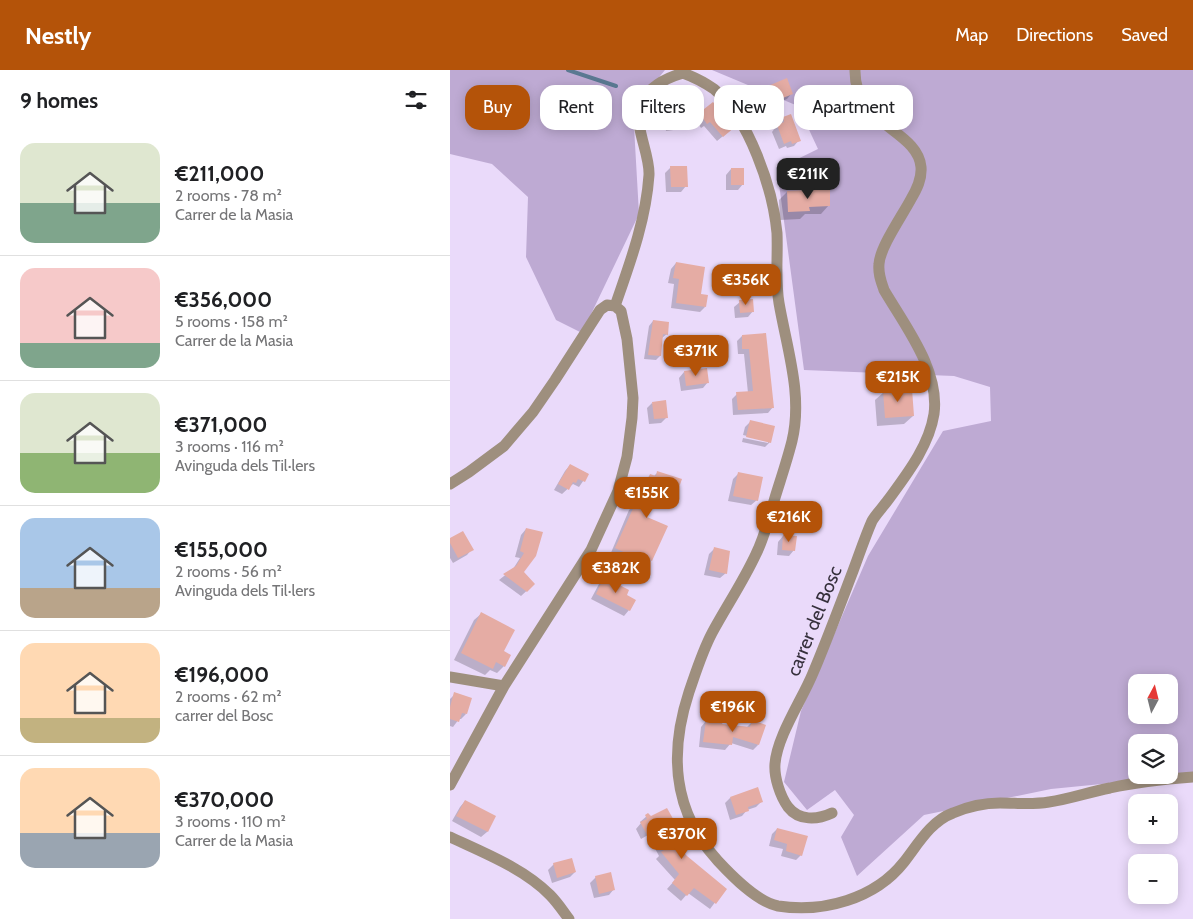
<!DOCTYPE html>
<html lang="en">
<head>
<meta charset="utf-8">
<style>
	:root { --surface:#fff; --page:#f6f6f6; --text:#202124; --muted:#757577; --line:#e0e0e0; --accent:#b45309 }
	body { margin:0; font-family:Cabin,sans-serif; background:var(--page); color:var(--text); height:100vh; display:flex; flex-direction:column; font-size:19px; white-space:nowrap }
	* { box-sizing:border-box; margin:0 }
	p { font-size:16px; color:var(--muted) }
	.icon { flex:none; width:28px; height:28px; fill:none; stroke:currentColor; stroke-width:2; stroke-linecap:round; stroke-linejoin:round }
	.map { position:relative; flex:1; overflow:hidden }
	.sheet { display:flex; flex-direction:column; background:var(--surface); width:450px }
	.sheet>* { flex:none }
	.top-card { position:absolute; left:15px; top:15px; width:475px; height:45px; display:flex; gap:10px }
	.needle { width:32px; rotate:7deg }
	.tools { position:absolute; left:678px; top:604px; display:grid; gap:10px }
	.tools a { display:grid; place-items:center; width:50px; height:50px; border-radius:10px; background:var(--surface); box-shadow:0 2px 12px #0003; font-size:25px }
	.price { position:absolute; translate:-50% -42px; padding:0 11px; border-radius:10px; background:var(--accent); color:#fff; font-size:16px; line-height:32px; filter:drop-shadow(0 1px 2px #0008) }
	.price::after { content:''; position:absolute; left:50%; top:30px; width:15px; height:11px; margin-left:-8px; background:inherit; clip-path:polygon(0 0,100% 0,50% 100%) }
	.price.current { background:#222; color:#fff }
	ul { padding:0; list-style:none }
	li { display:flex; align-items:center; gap:15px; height:125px; padding:0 20px }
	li+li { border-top:1px solid var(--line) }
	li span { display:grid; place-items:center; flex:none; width:140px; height:100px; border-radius:15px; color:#555 }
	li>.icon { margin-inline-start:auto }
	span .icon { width:60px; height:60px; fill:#fffc; stroke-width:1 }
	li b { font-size:21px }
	h2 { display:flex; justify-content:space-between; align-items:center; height:60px; padding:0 20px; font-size:21px }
	.tag { padding:0 18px; border-radius:15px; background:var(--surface); box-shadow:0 2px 12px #0003; font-size:18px; line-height:45px }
	.tag.current { background:var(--accent); color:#fff }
	header { display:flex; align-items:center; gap:30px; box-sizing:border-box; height:70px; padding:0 25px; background:var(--accent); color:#fff }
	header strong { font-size:24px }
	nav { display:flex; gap:28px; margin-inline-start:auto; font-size:18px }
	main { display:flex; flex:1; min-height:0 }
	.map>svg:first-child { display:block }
	.green { fill:#beaad3; fill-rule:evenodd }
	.shadow { fill:#0003 }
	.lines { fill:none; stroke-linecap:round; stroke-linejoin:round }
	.stream { stroke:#5a7992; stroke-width:4 }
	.building { fill:#e5aca4 }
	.minor { stroke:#9e8f7e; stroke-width:11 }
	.labels { text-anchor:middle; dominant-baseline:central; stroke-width:4; stroke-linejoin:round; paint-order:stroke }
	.street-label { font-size:19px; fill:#36303c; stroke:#eadafa }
</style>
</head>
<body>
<header>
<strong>Nestly</strong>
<nav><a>Map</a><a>Directions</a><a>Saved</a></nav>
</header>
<main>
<section class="sheet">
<h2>9 homes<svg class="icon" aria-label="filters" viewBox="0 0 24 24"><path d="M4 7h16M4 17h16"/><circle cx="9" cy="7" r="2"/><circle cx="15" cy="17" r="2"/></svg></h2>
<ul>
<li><span style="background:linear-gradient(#dfe7d0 60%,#7fa58c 0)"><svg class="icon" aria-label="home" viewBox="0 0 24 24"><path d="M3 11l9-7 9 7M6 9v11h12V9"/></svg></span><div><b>€211,000</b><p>2 rooms · 78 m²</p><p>Carrer de la Masia</p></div></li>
<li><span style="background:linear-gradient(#f6c9c9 75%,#7fa58c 0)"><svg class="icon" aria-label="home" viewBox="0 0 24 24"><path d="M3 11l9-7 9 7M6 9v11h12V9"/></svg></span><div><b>€356,000</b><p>5 rooms · 158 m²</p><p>Carrer de la Masia</p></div></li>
<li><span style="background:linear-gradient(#dfe7d0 60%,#8fb573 0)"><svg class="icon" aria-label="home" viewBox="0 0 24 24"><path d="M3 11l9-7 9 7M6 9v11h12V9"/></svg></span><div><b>€371,000</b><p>3 rooms · 116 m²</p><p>Avinguda dels Til·lers</p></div></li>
<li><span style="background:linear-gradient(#a9c7e8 70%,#b9a48a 0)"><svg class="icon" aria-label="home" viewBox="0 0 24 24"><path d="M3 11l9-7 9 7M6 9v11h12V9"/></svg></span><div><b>€155,000</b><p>2 rooms · 56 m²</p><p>Avinguda dels Til·lers</p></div></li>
<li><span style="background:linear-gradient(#ffd9b3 75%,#c2b280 0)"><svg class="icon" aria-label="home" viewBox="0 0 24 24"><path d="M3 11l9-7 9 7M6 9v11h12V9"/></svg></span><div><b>€196,000</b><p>2 rooms · 62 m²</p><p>carrer del Bosc</p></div></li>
<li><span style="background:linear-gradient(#ffd9b3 65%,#9aa5b1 0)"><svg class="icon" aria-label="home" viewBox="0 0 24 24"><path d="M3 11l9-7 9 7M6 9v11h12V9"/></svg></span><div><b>€370,000</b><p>3 rooms · 110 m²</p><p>Carrer de la Masia</p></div></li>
</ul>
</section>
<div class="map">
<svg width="743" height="849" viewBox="0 0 743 849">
	<rect width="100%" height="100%" fill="#eadafa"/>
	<path class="green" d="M0 0H215L183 39 189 144 132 263 106 250 76 187 78 127 42 94 0 84Z
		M262 0H743V705L601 719 474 745 407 806 391 767 404 745 385 720 357 740 334 712 351 641 418 486 493 361 541 351 540 317 504 306 354 300 327 99 368 79 348 36ZM686 612H719V645H686ZM686 672H719V705H686Z"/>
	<path class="shadow" d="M336 10 342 23 337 29 320 36 317 30 299 38 296 29 301 24Z
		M219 33 236 54 231 59 216 61 213 38Z
		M250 44 278 62 267 71 254 56 251 58 245 49Z
		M340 46 349 70 344 76 337 78 336 76 329 79 322 62 333 48Z
		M221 97 236 116 231 122H216L215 103Z
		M281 99 293 114 288 120H276V105Z
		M337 122 379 135 371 144H355L350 149 330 150 329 130Z
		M226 193 249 225 255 237 250 242 221 238 224 214 218 213 221 199Z
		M290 232 303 241 298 247 285 248 284 237Z
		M203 251 217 264 212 268 210 286 206 290 194 289 199 256Z
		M315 264 323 337 318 343 283 345 282 329 287 324 298 323 294 284H288L287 271 292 266Z
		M234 302 258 312 253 318 231 321 229 308Z
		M434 322 463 346 454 354 427 356 425 330Z
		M202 333 216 348 211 353 199 354 197 338Z
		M300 352 320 372 315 377 292 372 293 368 318 373V371L293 365 295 357Z
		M120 395 138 404 129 417 123 414 112 424 104 420 115 401Z
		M208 402 224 428 218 435 203 430 196 447 201 491 195 497 185 492 182 495 160 485 179 440 187 433 194 412 200 405 204 406Z
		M288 404 307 430 301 435 278 431 283 409Z
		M76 459 73 502 84 514 71 526 49 510 63 499 70 488 65 487 71 465Z
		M333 466 344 480 339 486 327 485 328 472Z
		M0 470 22 479 17 485 3 493 0 488Z
		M264 479 276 503 270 508 254 505 259 484Z
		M155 509 175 526 179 540 174 546 141 529 149 514Z
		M31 544 52 582 54 596 47 603 40 600 35 605 4 590 24 550Z
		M5 624 16 644 11 649H9L3 657 0 656V629Z
		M256 651 271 655 297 657 302 652 308 675 303 680 281 673 275 680 249 677 251 657Z
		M280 728 312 731 306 737 297 740 292 746 280 750 275 733Z
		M15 731 44 747 37 762 31 767 2 751 10 737Z
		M198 745 201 748 225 754 214 763 236 787 275 819 260 839 238 823 231 831 217 819 225 810 206 789 209 786 198 765 191 769 186 759 191 753 190 752Z
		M327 759 351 785 346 790 331 786 333 779 319 776 322 764Z
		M104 794 125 802 120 807 102 813 98 800Z
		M146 807 164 819 159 825 144 828 140 813Z"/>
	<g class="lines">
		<path class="stream" d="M118 0 166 16"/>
	</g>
	<path class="building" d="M337 8 343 24 325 31 323 26 305 33 301 23Z
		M235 30 237 55 221 56 218 32Z
		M263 32 285 57 273 67 260 52 257 54 249 43Z
		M341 44 351 71 342 74 341 71 334 74 327 55 334 52 333 47Z
		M220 96H237L238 117H221Z
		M281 98H294V115H281Z
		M380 119V136L359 137 360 141 338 142 337 121Z
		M226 192 255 197 251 224 258 225 256 237 226 233 229 209 223 208Z
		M303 229 304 242 290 243 289 230Z
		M203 250 219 252 218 265 213 264 211 286 198 285Z
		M316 263 324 338 288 340 286 322 303 321 299 279H292V265Z
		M257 298 259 313 236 316 234 301Z
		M462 319 464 346 435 348 433 321Z
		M216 330 218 348 204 349 202 332Z
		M300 350 325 356 321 373 296 367Z
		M120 394 139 404 135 412 128 409 126 413 123 412 119 420 108 414Z
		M207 401 232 409 225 429 207 423 197 447 218 456 202 491 191 486 190 490 165 478 186 432 190 434 200 404 206 406Z
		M288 402 313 407 308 431 283 426Z
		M76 458 93 462 86 486 74 502 85 514 77 522 53 504 66 496 74 483 70 481Z
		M13 461 24 480 8 488 0 473V468Z
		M333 465 347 466 345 481 332 480Z
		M264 477 280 481 277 504 259 500Z
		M154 507 179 520 177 525 186 530 180 541 146 524Z
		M31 542 65 560 54 581 61 585 55 597 46 592 43 599 11 583Z
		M4 622 22 628 17 644 12 643 9 652 0 649V637Z
		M256 650 273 652 272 654 300 657 302 650 316 655 309 675 283 667 282 675 253 672Z
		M308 717 313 732 298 737 299 741 286 745 280 727Z
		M15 730 46 746 38 762 6 746Z
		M217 738 226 754 214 761 237 786 277 819 266 834 244 818 237 826 222 813 229 804 211 782 214 780 203 761 197 765 190 752 197 749 195 745 198 743 201 746Z
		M327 758 358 766 352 786 336 781 337 774 324 770Z
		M122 788 126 802 107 808 103 793Z
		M161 802 165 820 149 824 145 806Z"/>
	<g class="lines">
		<path class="minor" d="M233 3C244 7 254 12 264 19 299 48 323 119 327 163 328 187 325 210 329 233 337 279 353 325 342 371 337 391 330 411 324 431 319 449 314 468 306 484 293 512 276 537 262 563 252 582 246 602 239 622 219 683 222 741 268 791 282 806 307 832 328 836 373 843 425 829 454 792 468 774 481 751 503 743 517 737 535 733 550 733 567 733 582 735 599 732 620 729 639 722 660 718 687 712 715 709 743 707
			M0 414 19 402 54 376 83 342 105 310 150 240 157 235 165 236
			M0 607 54 616
			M0 715 54 616 141 480 168 421 177 387 182 348 183 328 177 269 171 241 165 236C180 193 196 150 199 105 200 84 184 57 190 37 196 18 216 8 233 3
			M382 743C367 750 349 751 338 737 330 726 324 707 325 694 327 666 352 630 363 603 377 570 390 535 403 501 409 485 415 467 422 451 426 444 433 437 438 430 457 404 479 376 484 344 490 300 455 256 434 220 431 211 428 204 429 194 430 177 452 146 461 129 467 119 472 109 471 97 468 60 404 55 405 0
			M0 767C34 783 73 798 100 825 107 832 113 841 119 849"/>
	</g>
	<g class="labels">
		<g class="street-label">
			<text transform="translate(364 551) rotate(-68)">carrer del Bosc</text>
		</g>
	</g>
</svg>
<div class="tools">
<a><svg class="needle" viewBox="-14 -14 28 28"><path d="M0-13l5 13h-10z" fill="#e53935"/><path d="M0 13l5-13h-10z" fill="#757577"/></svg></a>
<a><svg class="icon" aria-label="layers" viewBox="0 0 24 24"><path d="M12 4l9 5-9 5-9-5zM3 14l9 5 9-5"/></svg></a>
<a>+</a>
<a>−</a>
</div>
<b class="price current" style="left:358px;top:130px">€211K</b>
<b class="price" style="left:296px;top:236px">€356K</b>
<b class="price" style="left:246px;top:307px">€371K</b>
<b class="price" style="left:448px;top:333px">€215K</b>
<b class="price" style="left:197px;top:449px">€155K</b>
<b class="price" style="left:339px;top:473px">€216K</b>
<b class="price" style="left:166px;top:524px">€382K</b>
<b class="price" style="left:283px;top:663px">€196K</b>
<b class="price" style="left:232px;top:790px">€370K</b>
<div class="top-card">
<a class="tag current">Buy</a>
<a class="tag">Rent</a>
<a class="tag">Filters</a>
<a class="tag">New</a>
<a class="tag">Apartment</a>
</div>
</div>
</main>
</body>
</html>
